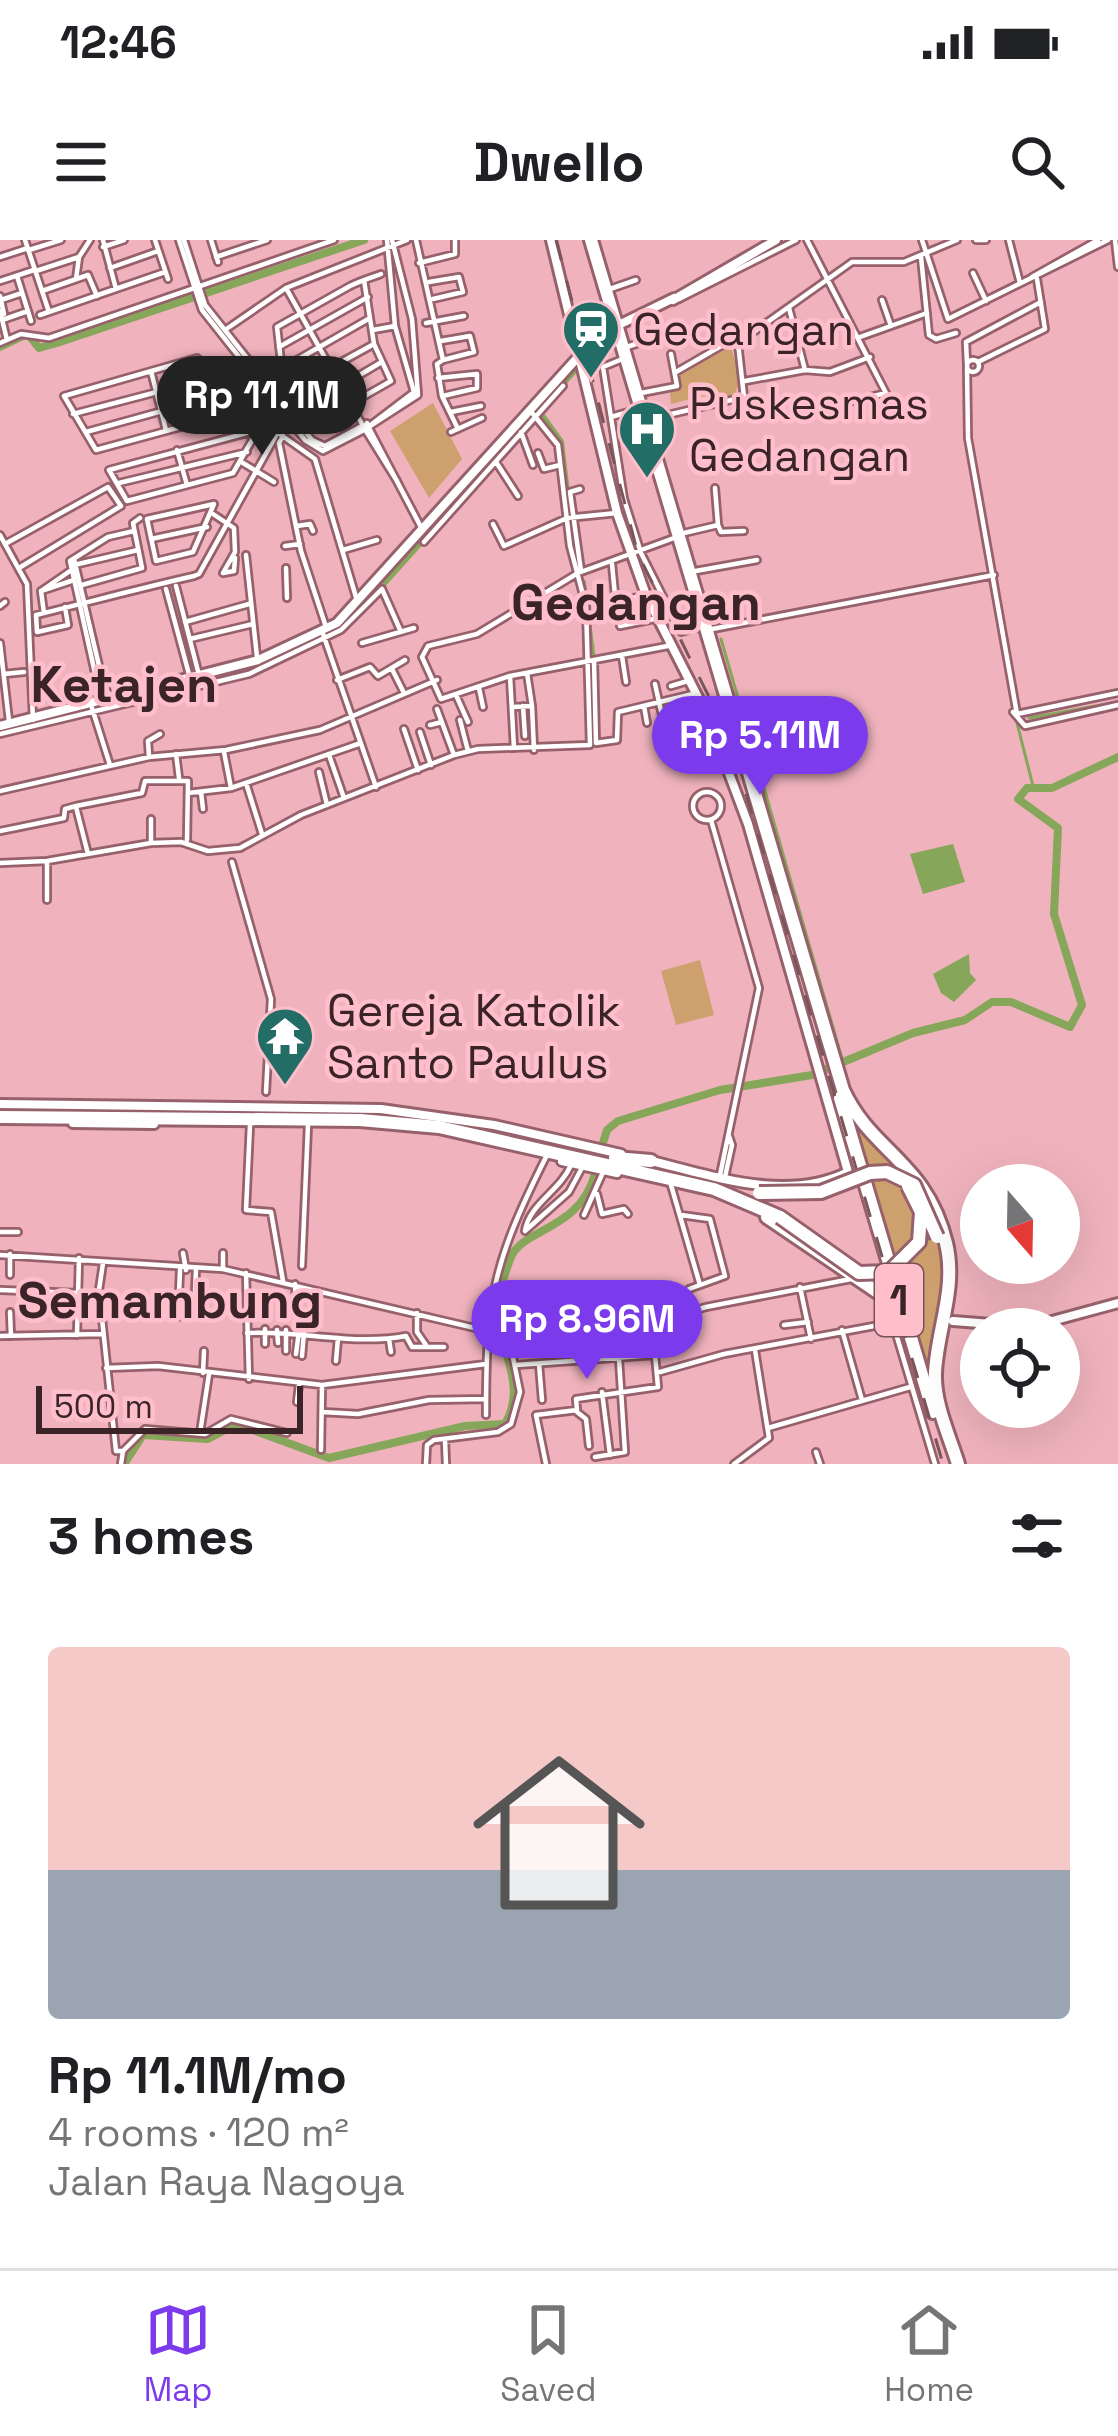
<!DOCTYPE html>
<html lang="en">
<head>
<meta charset="utf-8">
<style>
	:root { --surface:#fff; --page:#f2f2f2; --text:#202124; --muted:#757577; --line:#e0e0e0; --accent:#7c3aed }
	body { margin:0; font-family:"Space Grotesk",sans-serif; background:var(--page); color:var(--text); height:100vh; display:flex; flex-direction:column; font-size:45px; white-space:nowrap }
	* { box-sizing:border-box; margin:0 }
	p { font-size:39px; color:var(--muted) }
	.icon { flex:none; width:66px; height:66px; fill:none; stroke:currentColor; stroke-width:2; stroke-linecap:round; stroke-linejoin:round }
	.map { position:relative; height:1224px; overflow:hidden }
	.details { display:flex; flex-direction:column; background:var(--surface); flex:1 }
	.details>* { flex:none }
	.needle { width:78px; rotate:160deg }
	.controls { position:absolute; left:960px; top:924px; display:grid; gap:24px }
	.controls a { display:grid; place-items:center; width:120px; height:120px; border-radius:50%; background:var(--surface); box-shadow:0 12px 48px #0002; font-size:60px }
	.scale { position:absolute; left:36px; bottom:30px; width:267px; box-sizing:border-box; padding-left:12px; border:6px solid #3b2428; border-top:0; font-size:33px; line-height:42px; white-space:nowrap; color:#3b2428; -webkit-text-stroke:9px #febfca; paint-order:stroke }
	.price { position:absolute; translate:-50% -102px; padding:0 27px; border-radius:42px; background:var(--accent); color:#fff; font-size:39px; line-height:78px; filter:drop-shadow(0 3px 6px #0008) }
	.price::after { content:''; position:absolute; left:50%; top:72px; width:36px; height:27px; margin-left:-18px; background:inherit; clip-path:polygon(0 0,100% 0,50% 100%) }
	.price.active { background:#222; color:#fff }
	ul { padding:0; list-style:none }
	li { display:grid; align-content:center; gap:24px; height:636px; padding:0 48px }
	li+li { border-top:3px solid var(--line) }
	li span { display:grid; place-items:center; height:372px; border-radius:12px; color:#555 }
	li>.icon { margin-inline-start:auto }
	span .icon { width:216px; height:216px; fill:#fffc; stroke-width:1 }
	li b { font-size:51px }
	h2 { display:flex; justify-content:space-between; align-items:center; height:144px; padding:0 48px; font-size:51px }
	.status { display:flex; justify-content:space-between; align-items:center; height:84px; padding:0 60px; background:var(--surface); direction:ltr }
	.status svg { height:33px; fill:currentColor }
	header { display:flex; justify-content:space-between; align-items:center; height:156px; padding:0 48px; background:var(--surface); font-size:54px; font-weight:800 }
	.dock { display:flex; justify-content:space-around; align-items:center; height:168px; border-top:3px solid var(--line); background:var(--surface); font-size:33px; color:var(--muted) }
	.dock a { display:grid; justify-items:center; gap:6px }
	.dock .active { color:var(--accent) }
	.map>svg:first-child { display:block }
	.green { fill:#cea06e }
	.water { fill:#86a659 }
	.lines { fill:none; stroke-linecap:round; stroke-linejoin:round }
	.stream { stroke:#86a659; stroke-width:3 }
	.river { stroke:#86a659; stroke-width:8 }
	.street-tunnel { stroke:#cc969f; stroke-width:4.5; stroke-dasharray:4.5 2; stroke-linecap:butt }
	.street-casing { stroke:#97616b; stroke-width:10 }
	.secondary-casing { stroke:#97616b; stroke-width:14 }
	.highway-casing { stroke:#97616b; stroke-width:18 }
	.street { stroke:#fff; stroke-width:4.5 }
	.secondary { stroke:#fff; stroke-width:8 }
	.highway { stroke:#fff; stroke-width:12 }
	.rail { stroke:#7a565c; stroke-width:3; stroke-dasharray:21 21; stroke-linecap:butt }
	.highway-bridge-casing { stroke:#97616b; stroke-width:18; stroke-linecap:butt }
	.highway-bridge { stroke:#fff; stroke-width:12 }
	.labels { text-anchor:middle; dominant-baseline:central; stroke-width:9; stroke-linejoin:round; paint-order:stroke }
	.shield { fill:#febfca; stroke:#765259; stroke-width:3 }
	.shield-label { font-size:42px; font-weight:bold; fill:#3b2428 }
	.poi-label { font-size:45px; fill:#3b2428; stroke:#febfca; text-anchor:start }
	.quarter-label { font-size:51px; font-weight:bold; fill:#3b2428; stroke:#febfca }
</style>
</head>
<body>
<div class="status"><b>12:46</b><svg viewBox="0 0 49 12"><path d="M0 12V9h3v3zM5 12V6h3v6zM10 12V3h3v9zM15 12V0h3v12zM26 1h20v11H26zM47 4h2v5h-2z"/></svg></div>
<header><svg class="icon" aria-label="menu" viewBox="0 0 24 24"><path d="M4 6h16M4 12h16M4 18h16"/></svg>Dwello<svg class="icon" aria-label="search" viewBox="0 0 24 24"><circle cx="10" cy="10" r="6"/><path d="M15 15l6 6"/></svg></header>
<div class="map">
<svg width="1118" height="1224" viewBox="0 0 1118 1224">
	<rect width="100%" height="100%" fill="#f0b3bd"/>
	<path class="green" d="M731 106 742 146 736 149 738 158 714 165 711 154 671 164 670 151 680 149 679 136Z
		M433 163 462 219 429 258 390 191Z
		M700 720 714 775 676 785 661 731Z
		M857 885 919 955 941 1016 945 1037 926 1132Z"/>
	<path class="water" d="M953 604 965 642 923 654 910 614Z
		M969 714 970 733 976 740 954 762 941 753 933 734Z"/>
	<g class="lines">
		<path class="stream" d="M721 399 843 822
			M1029 478 1118 462
			M1017 483 1033 546"/>
		<path class="river" d="M31 98 39 108 57 103 364 0
			M0 107 23 96
			M539 173 560 202 573 311
			M582 343 593 428
			M338 386 374 353 597 104
			M72 475 258 425 325 392
			M602 906 607 890 618 881 720 850 812 835 913 793 965 780 992 762H1011L1070 787 1082 765 1054 674 1058 588 1018 559 1027 548H1052L1118 517
			M124 1224 143 1195 208 1199 236 1184 329 1218 465 1186 505 1184C532 1138 487 1098 500 1050 503 1040 508 1024 512 1015 526 988 580 989 595 934"/>
		<path class="street-tunnel" d="M421 81 425 80"/>
		<g class="street-casing">
			<path id="street" d="M25 0 49 72
				M103 0 116 49
				M155 0 168 39
				M179 0 202 70 305 200 323 211 364 190
				M184 0 205 65 312 200 325 206 362 186
				M211 0 218 22
				M416 0 443 120 437 124 442 156 458 189
				M807 0 886 153 813 171
				M922 0 948 79 1108 0
				M976 0H986
				M1009 0 1020 43
				M1115 0 1118 27
				M103 7 124 0
				M29 10 61 0
				M0 17 28 8
				M216 17 267 0
				M921 17 929 95 936 99 956 93
				M419 23 455 14V0
				M110 28 158 11
				M36 31 79 17
				M973 33 986 61
				M17 36 31 81
				M1032 37 1098 0
				M76 39 79 17 90 0
				M364 40 374 104 391 141 310 187 285 157 277 87 350 46C360 41 370 38 381 34
				M0 41 34 30
				M429 42 459 37 463 52 433 59
				M286 48 362 184
				M610 49 636 40
				M42 51 88 35 97 56
				M0 56 4 74
				M679 59 796 0
				M1 60 22 53
				M882 60 891 86
				M789 68 805 130
				M0 71 7 100
				M40 75 165 32
				M5 79 28 71
				M426 83 464 76
				M225 90 286 48 407 0
				M373 90 395 86
				M860 97 927 73
				M441 101 470 96 474 112 443 120
				M966 102 1041 62
				M966 102 967 124
				M0 103 21 94 49 98 334 0
				M279 107 368 57
				M627 107 656 97
				M967 126a6 6 0 1 1 12 0a6 6 0 1 1-12 0Z
				M620 120 603 127 624 259 641 313 681 392 700 387
				M978 122 1045 89 1037 39
				M967 128 968 198 1017 474 1118 453
				M281 129 370 78
				M151 131 166 190
				M676 132 728 102 738 103 852 22H904L957 0
				M438 138 477 134V148L443 156
				M745 141 805 130 830 132 870 117
				M285 153 374 104
				M641 153 677 146 671 114
				M167 157 209 149 247 124
				M167 157 213 142
				M234 162 246 152 251 156 232 173 96 210 64 156 197 118 199 120C214 140 232 159 248 179
				M297 172 380 123
				M451 172 481 166
				M73 174 157 152
				M611 177 635 170
				M646 180 744 157 738 103
				M367 183 364 190 414 152 395 86 387 0
				M370 186 418 155 412 79 392 0
				M369 188 422 289
				M258 190 233 233 127 261 109 230Z
				M366 191 397 241
				M86 192 162 171
				M451 192 482 178
				M521 192 533 225
				M281 195 315 219
				M283 196 279 203 301 311 326 387
				M177 210 187 245
				M538 213 544 229 560 225
				M315 219 356 357
				M496 222 518 256
				M243 223 274 242
				M119 243 247 212
				M580 249 570 252 581 331
				M214 264 193 312 156 321 147 279Z
				M213 274 234 288 235 312 223 333
				M493 284 504 306 567 278 617 273
				M718 285 721 292 744 291
				M297 286 310 284 313 291
				M684 293 718 285 715 248
				M0 295 27 344 33 480
				M151 299 207 287
				M424 302 563 146
				M5 304 108 247 121 266 19 328
				M285 306 300 304
				M343 310 377 300
				M246 315 257 417
				M74 319 104 447 111 457
				M612 324 615 355
				M74 325 138 310
				M286 328 287 358
				M690 332 757 320
				M223 333 234 331 235 318
				M82 345 142 328 133 283 140 278
				M176 346 199 435
				M166 349 190 438
				M41 351 70 331
				M41 351 74 340
				M41 351 44 373
				M629 359 646 355
				M0 366 5 362
				M65 367 68 385 37 392 36 375C89 362 141 348 194 336L199 334 289 172
				M185 382 249 364
				M620 386 659 378
				M707 390 994 335
				M322 391 376 547
				M190 399 253 384
				M0 403 9 481
				M362 403 414 388
				M673 405 510 436 441 459 422 417 428 406 477 394 578 333 674 298
				M622 416 626 442
				M594 421 596 503 617 500 618 472 693 454
				M392 429 403 451
				M527 433 532 466
				M4 434 24 432
				M510 436 514 508
				M337 440 370 427 378 436 405 420
				M655 444 665 489
				M671 446 691 440
				M479 448 483 467
				M456 455 468 482
				M101 460 70 321 108 297 134 291
				M523 466 525 496
				M644 466 647 483
				M513 467 532 466 534 510
				M92 468 110 525
				M437 469 454 515
				M1013 472 1025 486 1118 465
				M460 480 468 511
				M430 485 442 482
				M404 489 418 530
				M420 492 431 525
				M0 494 249 434 341 390 382 349 401 392
				M224 512 231 548
				M176 514 179 538
				M329 515 344 558
				M149 517 148 501 160 494
				M319 532 327 565
				M246 543 262 594
				M0 551 149 517 226 510 320 490 437 440
				M693 566a14 14 0 1 1 28 0a14 14 0 1 1-28 0Z
				M201 552 203 569
				M188 553 231 548 358 504
				M76 567 88 614
				M151 579V603
				M711 580 759 748 720 935
				M0 591 64 578 65 569 76 566 142 553 145 541H188L187 600
				M47 621V660
				M232 622 271 759 266 852
				M0 623 47 621 151 603 181 602 208 611 240 608 301 575 454 515 478 509 590 505 586 366 570 306 558 205 529 169
				M250 885 246 970 271 972 283 1041
				M725 937 732 905 729 896
				M671 945 700 1045
				M597 954 602 974 624 969 628 974
				M584 975 604 930
				M681 975 710 979 725 1036 689 1049
				M525 991 569 952 583 926
				M525 991C529 964 560 951 571 925
				M0 992H18
				M183 1013 186 1030
				M223 1013V1029
				M0 1015 223 1029 492 1092 534 1091 561 1103 598 1100 706 1067 851 1039
				M103 1023 99 1050 116 1211H123L145 1189 205 1194 231 1179 287 1193
				M302 1026 308 885
				M246 1033 249 1139
				M10 1035V1014
				M295 1044 296 1060
				M800 1047 811 1099
				M0 1050 78 1053
				M306 1053 313 1054
				M885 1057 935 1224
				M10 1072 11 1096
				M417 1073V1092L426 1105
				M194 1075 196 1029
				M178 1077 180 1030
				M784 1085 808 1082
				M265 1089V1104
				M277 1090 278 1103
				M286 1090V1111
				M842 1090 862 1160
				M247 1093C299 1090 353 1106 406 1096L412 1107H444
				M77 1095 79 1018
				M0 1096 102 1094
				M389 1099 391 1112
				M296 1114 299 1091
				M302 1116 304 1092
				M336 1121 338 1098
				M539 1124 542 1160
				M516 1125 655 1115 658 1147 576 1159 577 1170
				M106 1128 158 1126 322 1145 486 1124
				M660 1132 724 1114 890 1083
				M203 1133 204 1111
				M602 1152 610 1215
				M297 1162 299 1145
				M322 1172 358 1174 429 1160 486 1159
				M577 1172 586 1179 589 1206
				M486 1175C486 1057 493 1023 546 917
				M768 1188 910 1147
				M200 1193 209 1134
				M445 1200 446 1224
				M321 1210 322 1145
				M816 1212 820 1224
				M595 1217 625 1212 619 1119
				M121 1224 123 1211
				M426 1224 427 1205 434 1200 498 1192 511 1184 520 1152 508 1093
				M546 1224 536 1175 577 1170
				M734 1224 769 1198 755 1110"/>
		</g>
		<g class="secondary-casing">
			<path id="secondary" d="M551 0 617 273 646 355 708 477 748 584 848 932C785 963 711 935 647 920
				M673 60 776 0
				M0 486 258 420 337 383 598 95 674 58
				M0 864 381 869 494 885 621 914
				M73 883 154 884
				M562 921 617 933
				M953 1081 1030 1087 1118 1063"/>
		</g>
		<g class="highway-casing">
			<path id="highway" d="M591 0 843 850C872 913 926 921 946 1003 957 1049 937 1089 935 1133 934 1164 949 1195 958 1224
				M840 858 933 1172
				M0 877 360 880 439 887 714 949 780 977
				M615 918 651 921
				M767 977 885 1057"/>
		</g>
		<use href="#street" class="street"/>
		<use href="#secondary" class="secondary"/>
		<use href="#highway" class="highway"/>
		<path class="rail" d="M556 0 638 314 722 483 740 533 943 1224"/>
		<g class="highway-bridge-casing">
			<path id="highway-bridge" d="M759 953 821 952 870 933 887 932 914 945 937 997
				M780 977 859 1033 889 1032 919 1002 921 972 908 946"/>
		</g>
		<use href="#highway-bridge" class="highway-bridge"/>
	</g>
	<defs>
		<g id="station-pin" transform="scale(3)"><path d="M0 17L-7.5 6A9.5 9.5 0 1 1 7.5 6Z" fill="#236d67" stroke="#febfca"/><path d="M-3-6H3Q5-6 5-4V2Q5 4 3 4L4.5 6H3L1.5 4h-3L-3 6H-4.5L-3 4Q-5 4-5 2V-4Q-5-6-3-6ZM-3.5-4v3h7v-3ZM-3.5 1v1.5H-2V1ZM2 1v1.5H3.5V1Z" fill="#fff"/></g>
		<g id="hospital-pin" transform="scale(3)"><path d="M0 17L-7.5 6A9.5 9.5 0 1 1 7.5 6Z" fill="#236d67" stroke="#febfca"/><path d="M-5-5h3v3.5h4V-5h3V5h-3V1.5h-4V5h-3Z" fill="#fff"/></g>
		<g id="temple-pin" transform="scale(3)"><path d="M0 17L-7.5 6A9.5 9.5 0 1 1 7.5 6Z" fill="#236d67" stroke="#febfca"/><path d="M0-6L5-2H3V0L6.5 2.5H4V6H1.5V3h-3V6H-4V2.5H-6.5L-3 0V-2H-5Z" fill="#fff"/></g>
	</defs>
	<g fill-rule="evenodd">
		<use href="#station-pin" x="591" y="89"/>
		<use href="#hospital-pin" x="647" y="189"/>
		<use href="#temple-pin" x="285" y="796"/>
	</g>
	<g class="labels">
		<rect class="shield" x="875" y="1024" width="48" height="72" rx="9"/>
		<g class="shield-label">
			<text x="899" y="1060">1</text>
		</g>
		<g class="poi-label">
			<text x="633" y="89">Gedangan</text>
			<text x="689" y="163">Puskesmas<tspan x="689" dy="52">Gedangan</tspan></text>
			<text x="327" y="770">Gereja Katolik<tspan x="327" dy="52">Santo Paulus</tspan></text>
		</g>
		<g class="quarter-label">
			<text x="636" y="362">Gedangan</text>
			<text x="124" y="444">Ketajen</text>
			<text x="170" y="1060">Semambung</text>
		</g>
	</g>
</svg>
<div class="controls">
<a><svg class="needle" viewBox="-14 -14 28 28"><path d="M0-13l5 13h-10z" fill="#e53935"/><path d="M0 13l5-13h-10z" fill="#757577"/></svg></a>
<a><svg class="icon" aria-label="locate" viewBox="0 0 24 24"><circle cx="12" cy="12" r="6"/><path d="M12 2v4M12 18v4M2 12h4M18 12h4"/></svg></a>
</div>
<div class="scale">500 m</div>
<b class="price active" style="left:262px;top:218px">Rp 11.1M</b>
<b class="price" style="left:760px;top:558px">Rp 5.11M</b>
<b class="price" style="left:587px;top:1142px">Rp 8.96M</b>
</div>
<section class="details">
<h2>3 homes<svg class="icon" aria-label="filters" viewBox="0 0 24 24"><path d="M4 7h16M4 17h16"/><circle cx="9" cy="7" r="2"/><circle cx="15" cy="17" r="2"/></svg></h2>
<ul>
<li><span style="background:linear-gradient(#f6c9c9 60%,#9aa5b1 0)"><svg class="icon" aria-label="home" viewBox="0 0 24 24"><path d="M3 11l9-7 9 7M6 9v11h12V9"/></svg></span><div><b>Rp 11.1M/mo</b><p>4 rooms · 120 m²</p><p>Jalan Raya Nagoya</p></div></li>
</ul>
</section>
<nav class="dock">
<a class="active"><svg class="icon" aria-label="map" viewBox="0 0 24 24"><path d="M3 6l6-2 6 2 6-2v14l-6 2-6-2-6 2zM9 4v14M15 6v14"/></svg>Map</a>
<a><svg class="icon" aria-label="saved" viewBox="0 0 24 24"><path d="M7 4h10v16l-5-4-5 4z"/></svg>Saved</a>
<a><svg class="icon" aria-label="home" viewBox="0 0 24 24"><path d="M3 11l9-7 9 7M6 9v11h12V9"/></svg>Home</a>
</nav>
</body>
</html>
